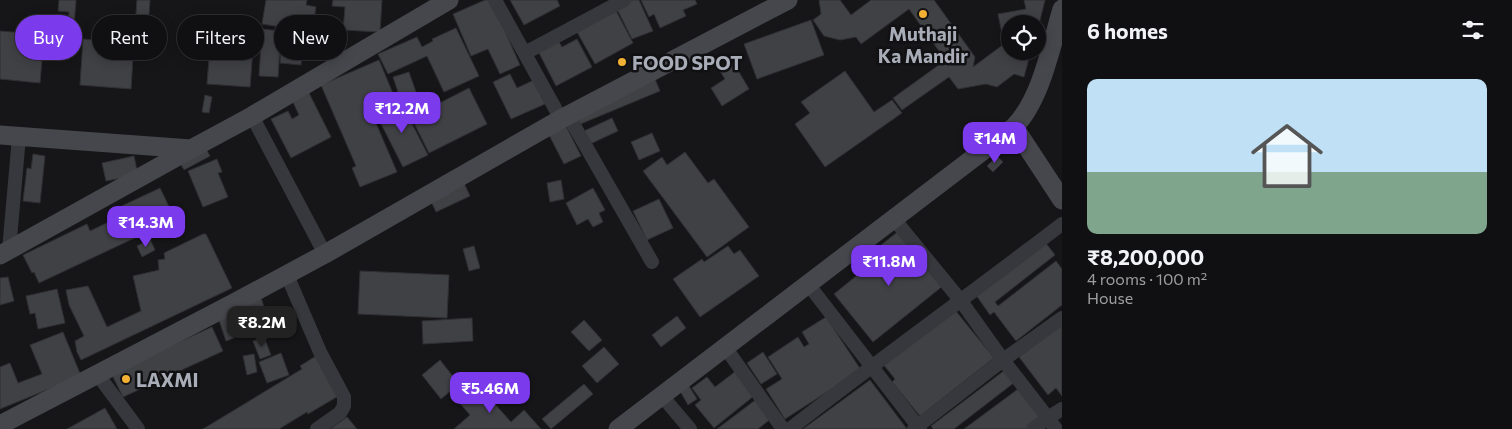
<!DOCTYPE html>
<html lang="en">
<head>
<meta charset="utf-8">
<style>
	:root { --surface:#101012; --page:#19191b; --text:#f1f3f6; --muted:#9c9d9f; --line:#303032; --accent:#7c3aed }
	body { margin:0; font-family:Commissioner,sans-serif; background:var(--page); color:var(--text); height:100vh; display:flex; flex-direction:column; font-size:19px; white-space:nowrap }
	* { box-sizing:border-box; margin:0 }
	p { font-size:16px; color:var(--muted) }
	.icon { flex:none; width:28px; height:28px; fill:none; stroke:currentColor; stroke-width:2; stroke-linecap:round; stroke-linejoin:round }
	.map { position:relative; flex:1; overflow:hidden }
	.details { display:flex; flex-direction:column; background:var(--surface); width:450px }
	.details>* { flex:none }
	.top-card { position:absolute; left:15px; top:15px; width:475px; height:45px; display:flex; gap:10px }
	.tools { position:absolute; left:1001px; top:15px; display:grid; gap:10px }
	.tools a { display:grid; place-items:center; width:45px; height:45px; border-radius:50%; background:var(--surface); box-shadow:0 2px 12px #0003,0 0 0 1px var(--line); font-size:25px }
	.price { position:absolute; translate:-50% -42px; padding:0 11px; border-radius:10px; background:var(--accent); color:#fff; font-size:16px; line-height:32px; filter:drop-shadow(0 1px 2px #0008) }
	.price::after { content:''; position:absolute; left:50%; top:30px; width:15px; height:11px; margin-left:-8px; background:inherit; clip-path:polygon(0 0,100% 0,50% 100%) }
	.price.active { background:#222; color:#fff }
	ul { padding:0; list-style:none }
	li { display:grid; align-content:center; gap:10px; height:265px; padding:0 25px }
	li+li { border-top:1px solid var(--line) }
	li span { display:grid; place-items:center; height:155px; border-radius:10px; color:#555 }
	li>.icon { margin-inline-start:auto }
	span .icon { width:90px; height:90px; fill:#fffc; stroke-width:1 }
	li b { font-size:21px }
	h2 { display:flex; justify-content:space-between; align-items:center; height:60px; padding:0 25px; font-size:21px }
	.pill { padding:0 18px; border-radius:22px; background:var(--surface); box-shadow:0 2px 12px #0003,0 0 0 1px var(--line); font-size:18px; line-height:45px }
	.pill.active { background:var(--accent); color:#fff }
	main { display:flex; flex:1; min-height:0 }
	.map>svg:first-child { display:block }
	.building { fill:#404145; stroke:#303034 }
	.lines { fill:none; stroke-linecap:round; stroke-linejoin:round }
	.street { stroke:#37383d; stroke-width:14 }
	.secondary { stroke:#45474d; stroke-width:19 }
	.poi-dot { fill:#f2b134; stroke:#111113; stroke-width:2 }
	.labels { text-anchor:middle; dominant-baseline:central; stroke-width:5; stroke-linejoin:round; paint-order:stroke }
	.poi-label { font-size:19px; font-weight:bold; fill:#a8adb8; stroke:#111113; text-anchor:start }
</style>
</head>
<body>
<main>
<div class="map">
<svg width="1062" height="429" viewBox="0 0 1062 429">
	<rect width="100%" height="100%" fill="#161618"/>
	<path class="building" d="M59 0H76L72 52H66L69 12 58 11Z
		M137 0H150L148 29 135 28Z
		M266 0H307L306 5 316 7 312 32 262 24Z
		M333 0H382L380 32 343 30 345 7 332 6Z
		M485 0H491L520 65 500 74 488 49 471 56 453 14Z
		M510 0H557L560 6 524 25Z
		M628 0H639L653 31 632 39 616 7Z
		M641 0H695L697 4 683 10 686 16 660 28 654 14 649 17Z
		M819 0H840L851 15 871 0H934L975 57 973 67 1004 44 998 14 1026 9 1024 0H1045L1038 28V24H1010V51H1031L1024 77 1014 74 997 87 986 84 958 89 949 77 902 110 893 98 943 62 944 58 909 9 861 44 856 37 840 40 824 36 813 20 821 14Z
		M614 7 633 43 595 64 576 30Z
		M811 20 824 55 757 79 744 44Z
		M26 24 35 25 34 36 44 37 40 83 0 79V31L25 33Z
		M456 28 479 76 444 92 427 56 388 74 378 54 417 37 422 47 433 41 432 39Z
		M262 29 281 31 278 77 259 76Z
		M283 30 312 32 311 55 302 54 301 65 280 63Z
		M211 32 254 36 250 87 207 84Z
		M83 39 134 43 131 89 80 85Z
		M557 39 562 47 577 39 592 67 556 86 537 49Z
		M379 60 394 96 369 107 397 172 360 187 352 168 356 166 321 85Z
		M732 60 749 89 722 106 711 88 725 79 718 68Z
		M845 71 874 112 892 100 902 113 825 167 795 124 810 113 801 102Z
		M409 72 418 98 402 104 393 77Z
		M510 74 517 88 534 80 545 104 511 119 493 82Z
		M655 79 660 91 578 125 573 113Z
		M469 88 487 124 429 153 407 109 420 102 424 111Z
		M309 93 331 137 291 158 271 119 288 111 292 119 299 115 293 102Z
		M205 95 212 97 209 113 202 112Z
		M400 100 428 155 403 167 375 112Z
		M612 118 618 131 590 144 584 131Z
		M565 124 581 156 564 164 548 133Z
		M652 133 660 151 639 160 631 142Z
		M205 147 210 156 184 170 179 161Z
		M685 152 708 183 714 179 749 227 707 257 643 171 662 157 667 165Z
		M33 154 45 156 40 203 23 201 27 168 31 169Z
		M134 156 138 175 106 181 102 163Z
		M997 156 1003 162 993 172 987 166Z
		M217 159 222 172 218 173 228 197 203 207 188 171Z
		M561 180 564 199 550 202 547 183Z
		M464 183 470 196 436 212 430 199Z
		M160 188 175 219 39 283 34 272 32 273 23 255 87 224 90 231 113 220 109 212Z
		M593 188 605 210 599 213 603 222 593 227 588 219 577 225 566 203Z
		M659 199 673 228 647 240 633 211Z
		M900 230 944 285 873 342 834 294 871 264 866 257Z
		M203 234H206L232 288 81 360 77 352 75 341 84 336 69 305 66 290 88 286 107 327 141 311 133 276 159 270 158 260 165 259 164 253Z
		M150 239 155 250 142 257 137 246Z
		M1045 242 1055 255 995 302 998 306 1056 261 1062 269V305L1016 341 994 312 990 315 976 295Z
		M474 246 480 268 469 271 463 249Z
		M728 246 734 254 740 250 759 276 700 317 673 279 702 259 704 262Z
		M360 271 449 275 447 318 358 314Z
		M8 277 14 301 0 305V278Z
		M57 289 65 323 38 329 35 313 30 314 26 296Z
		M261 298 268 318 238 328 231 308Z
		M955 310 994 358 920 416 892 382 895 379 883 364Z
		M226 315 234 338 226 341 218 317Z
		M677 316 686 328 661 347 652 335Z
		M826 317 861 370 785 419 766 389 782 379 768 357 798 337 804 347 809 344 802 332Z
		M472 318 473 341 423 344 422 321Z
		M584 320 602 340 589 351 571 332Z
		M1062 325V396L1056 388 1048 395 1019 357Z
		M212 327 223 351 123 397 111 373Z
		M63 332 81 376 0 409V367L10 363 18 383 42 374 30 345Z
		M264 337 271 355 260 359 253 341Z
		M604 347 619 364 597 383 582 366Z
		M763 352 777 374 761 384 747 363Z
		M281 353 289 375 267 383 259 362Z
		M254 354 257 372 247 375 243 356Z
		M316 356 340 395 308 414 307 412 279 429H203L302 369 300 366Z
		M440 360 459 384 441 399 422 375Z
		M1005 370 1015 382 954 429H933L931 426Z
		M736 371 755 395 714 428 695 405 701 400 692 388 707 377 715 387Z
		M870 380 907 429H803Z
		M477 384 511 422 524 410 541 429H454L470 415 458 401Z
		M584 384 593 394 551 429 542 419Z
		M689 386 697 399 688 405 680 391Z
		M1018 389 1041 419 1027 429H964Z
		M758 398 773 417 758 429H717Z
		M105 408 117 429H67Z
		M347 417 357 429H330Z"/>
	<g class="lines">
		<path class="street" d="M495 0 561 119
			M525 53 624 0
			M568 115 652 262
			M252 116 325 254
			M894 219 961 301 1003 360 1048 418 1033 429
			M9 250 19 137
			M287 275 320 352 344 397V406L340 413 317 429
			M808 284 920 429
			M725 347 783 429
			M98 375 138 429
			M662 396 690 429
			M790 429C880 359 972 293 1062 224
			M914 429 1003 360 1062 318
			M1056 429 1048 418 1062 409"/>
		<path class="secondary" d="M1014 127 1062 200
			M0 135 191 149 0 255
			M191 149 252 116 449 0
			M0 425 234 303 325 254 561 119 788 0
			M618 429 1014 127C1041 100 1051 46 1062 9"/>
	</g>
	<g class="poi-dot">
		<circle cx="923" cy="14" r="5"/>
		<circle cx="622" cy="62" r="5"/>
		<circle cx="126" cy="379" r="5"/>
	</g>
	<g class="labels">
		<g class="poi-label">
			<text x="923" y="33" text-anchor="middle">Muthaji<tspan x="923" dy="22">Ka Mandir</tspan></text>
			<text x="632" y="62">FOOD SPOT</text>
			<text x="136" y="379">LAXMI</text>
		</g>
	</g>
</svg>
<div class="tools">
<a><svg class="icon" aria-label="locate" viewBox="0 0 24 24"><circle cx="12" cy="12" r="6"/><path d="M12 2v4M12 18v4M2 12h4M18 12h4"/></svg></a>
</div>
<b class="price" style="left:402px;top:134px">₹12.2M</b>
<b class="price" style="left:995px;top:164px">₹14M</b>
<b class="price" style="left:146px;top:248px">₹14.3M</b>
<b class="price" style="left:889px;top:287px">₹11.8M</b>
<b class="price active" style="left:262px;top:348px">₹8.2M</b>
<b class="price" style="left:490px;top:414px">₹5.46M</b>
<div class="top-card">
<a class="pill active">Buy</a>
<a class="pill">Rent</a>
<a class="pill">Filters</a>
<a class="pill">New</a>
</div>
</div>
<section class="details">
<h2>6 homes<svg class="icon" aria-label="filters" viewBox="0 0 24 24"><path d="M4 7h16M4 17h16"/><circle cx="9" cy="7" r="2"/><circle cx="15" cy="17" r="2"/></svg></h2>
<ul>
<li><span style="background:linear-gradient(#bfe0f5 60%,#7fa58c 0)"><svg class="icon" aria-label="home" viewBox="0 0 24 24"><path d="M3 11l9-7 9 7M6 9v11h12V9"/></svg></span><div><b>₹8,200,000</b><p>4 rooms · 100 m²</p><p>House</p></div></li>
</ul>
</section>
</main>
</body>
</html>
